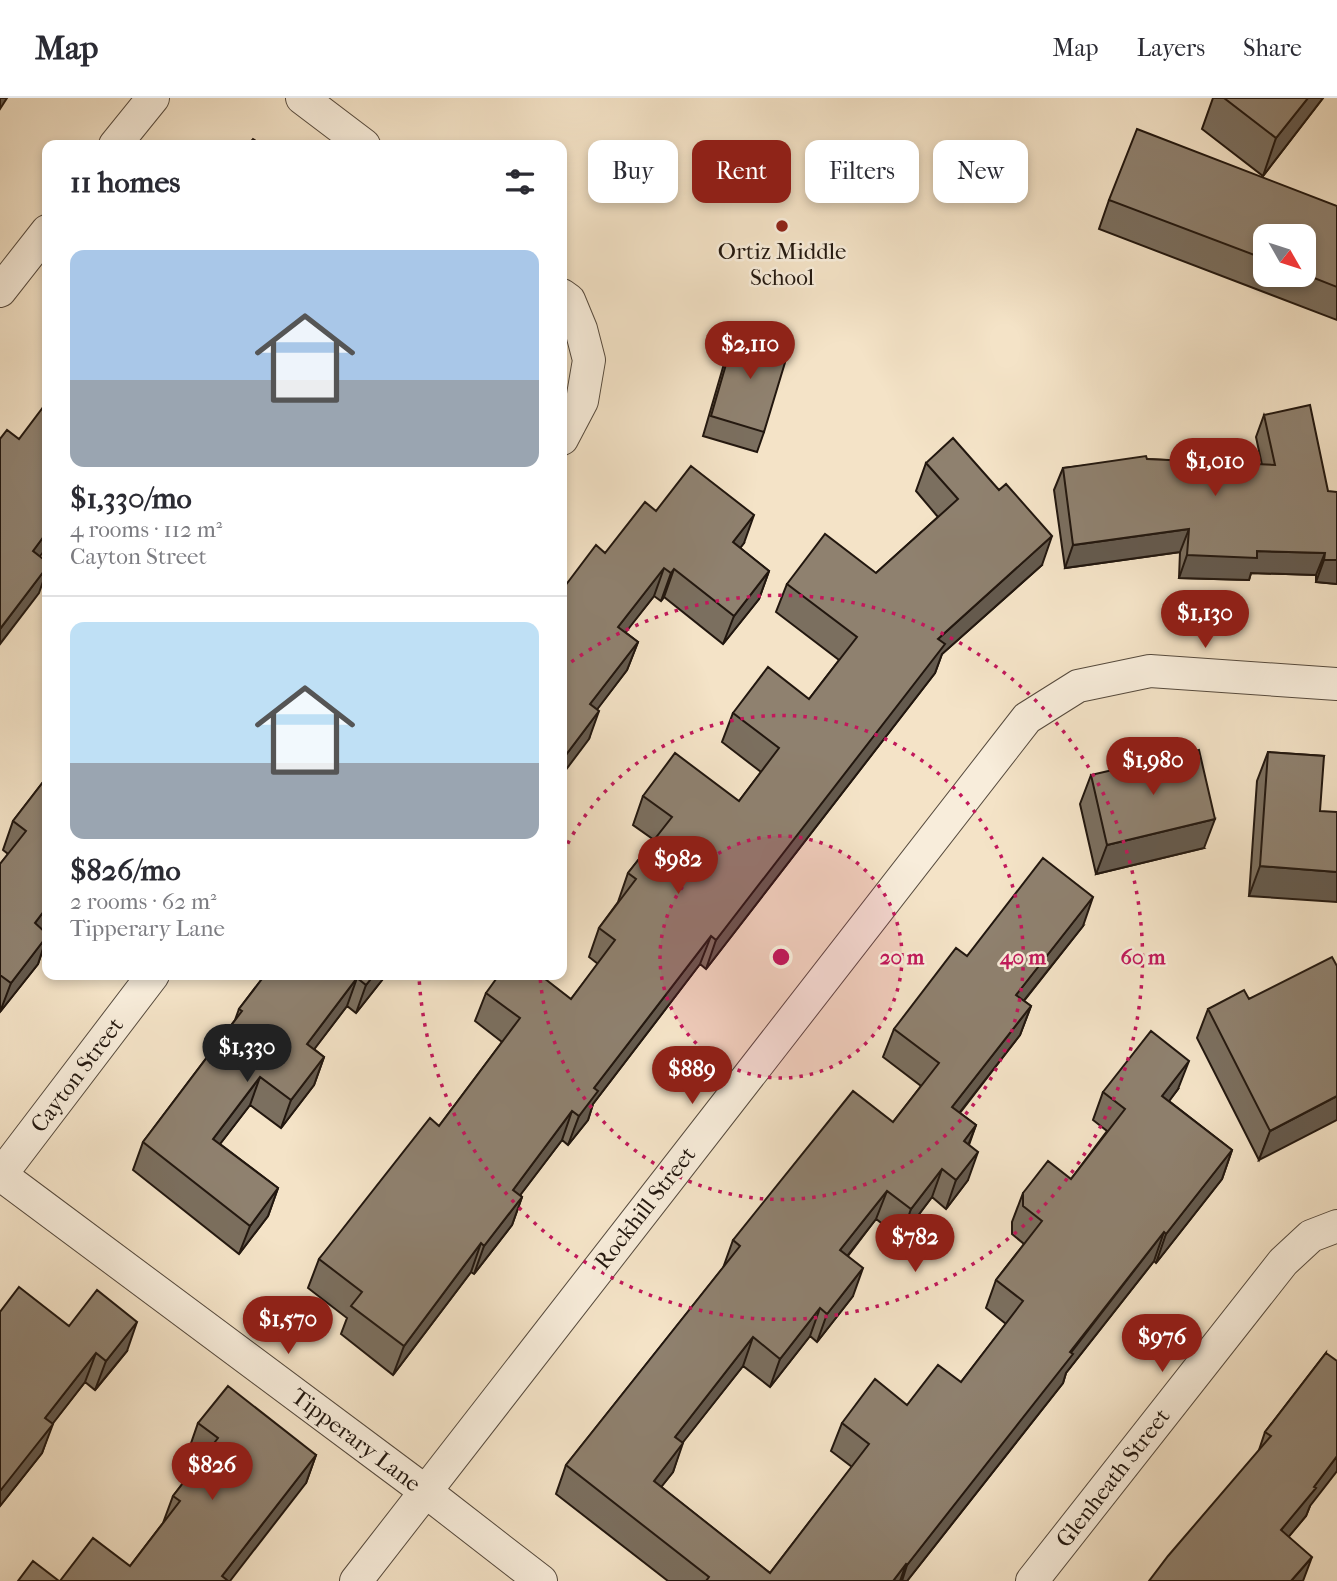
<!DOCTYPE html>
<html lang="en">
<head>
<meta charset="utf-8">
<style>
	:root { --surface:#fff; --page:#f7f7f7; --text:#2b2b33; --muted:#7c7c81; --line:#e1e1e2; --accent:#8f2418 }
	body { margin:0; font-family:"IM FELL French Canon",serif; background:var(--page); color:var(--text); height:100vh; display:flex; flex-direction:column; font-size:26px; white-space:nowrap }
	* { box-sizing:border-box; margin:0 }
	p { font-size:23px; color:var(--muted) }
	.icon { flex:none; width:38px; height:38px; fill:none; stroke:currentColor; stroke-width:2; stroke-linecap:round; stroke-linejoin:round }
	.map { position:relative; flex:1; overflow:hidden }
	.drawer { position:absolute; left:42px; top:42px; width:525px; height:840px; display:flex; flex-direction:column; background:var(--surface); border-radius:14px; box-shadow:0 4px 10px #0003 }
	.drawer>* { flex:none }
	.banner { position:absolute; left:588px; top:42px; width:644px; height:63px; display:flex; gap:14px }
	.needle { width:46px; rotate:129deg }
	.fabs { position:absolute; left:1253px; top:126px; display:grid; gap:14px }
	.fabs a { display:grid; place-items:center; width:63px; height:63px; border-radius:14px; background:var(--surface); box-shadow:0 4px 10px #0003; font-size:35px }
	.price { position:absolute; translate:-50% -60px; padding:0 16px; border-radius:24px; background:var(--accent); color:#fff; font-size:23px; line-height:46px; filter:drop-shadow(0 2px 4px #0008) }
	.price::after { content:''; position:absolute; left:50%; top:42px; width:21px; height:16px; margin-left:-10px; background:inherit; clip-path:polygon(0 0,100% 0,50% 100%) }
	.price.active { background:#222; color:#fff }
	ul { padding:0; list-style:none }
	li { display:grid; align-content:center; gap:14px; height:371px; padding:0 28px }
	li+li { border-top:2px solid var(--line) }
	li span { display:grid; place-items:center; height:217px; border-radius:14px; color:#555 }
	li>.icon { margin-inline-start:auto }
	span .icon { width:126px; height:126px; fill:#fffc; stroke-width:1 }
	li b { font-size:30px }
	h2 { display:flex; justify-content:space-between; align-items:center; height:84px; padding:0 28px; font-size:30px }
	.chip { padding:0 24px; border-radius:14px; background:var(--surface); box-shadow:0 4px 10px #0003; font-size:24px; line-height:63px }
	.chip.active { background:var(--accent); color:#fff }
	header { display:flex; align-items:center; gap:42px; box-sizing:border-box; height:98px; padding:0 35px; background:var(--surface); border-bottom:2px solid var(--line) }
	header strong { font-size:33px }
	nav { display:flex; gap:38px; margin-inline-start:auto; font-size:24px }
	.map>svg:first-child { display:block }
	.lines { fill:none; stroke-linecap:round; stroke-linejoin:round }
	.minor-casing { stroke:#564a3d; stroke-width:34 }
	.minor { stroke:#f8eddb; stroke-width:32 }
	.wall { fill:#7b6f5f; stroke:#22170f; stroke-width:2; fill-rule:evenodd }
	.shaded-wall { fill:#645a4e; stroke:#22170f; stroke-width:2 }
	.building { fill:#8f816f; stroke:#22170f; stroke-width:2 }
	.ring { fill:none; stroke:#c2185b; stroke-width:3.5; stroke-dasharray:3.5 7 }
	.poi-dot { fill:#8f2418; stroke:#f8eddb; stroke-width:2.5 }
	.labels { text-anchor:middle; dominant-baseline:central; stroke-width:5; stroke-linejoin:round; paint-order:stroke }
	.poi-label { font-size:23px; fill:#22170f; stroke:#f8eddb }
	.street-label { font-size:23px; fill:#22170f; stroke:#f8eddb }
	.centre { fill:#c2185b; stroke:#f8eddb; stroke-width:3.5 }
	.ring-label { font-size:21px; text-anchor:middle; font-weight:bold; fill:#c2185b; stroke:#f8eddb; stroke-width:5; stroke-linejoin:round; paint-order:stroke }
</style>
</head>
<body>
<header>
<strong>Map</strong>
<nav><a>Map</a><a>Layers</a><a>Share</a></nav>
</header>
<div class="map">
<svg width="1337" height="1483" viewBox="0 0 1337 1483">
	<rect width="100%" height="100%" fill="#f4e3c7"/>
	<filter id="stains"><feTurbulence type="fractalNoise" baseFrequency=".00286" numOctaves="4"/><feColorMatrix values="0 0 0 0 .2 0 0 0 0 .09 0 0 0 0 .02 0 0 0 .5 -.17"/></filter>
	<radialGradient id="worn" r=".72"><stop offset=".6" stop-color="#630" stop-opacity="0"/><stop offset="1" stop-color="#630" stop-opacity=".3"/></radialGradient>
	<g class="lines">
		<g class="minor-casing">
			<path id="minor" d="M302 0 364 47
				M115 47 153 0
				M0 193 47 133
				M562 197 569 202 581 231 589 262 582 303 562 341
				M1 1077 425 1393 541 1483
				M0 1078 153 877
				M356 1483 1027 620 1078 588 1150 573 1337 586
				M1032 1483 1283 1164 1311 1138 1337 1128"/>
		</g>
		<use href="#minor" class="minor"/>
	</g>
	<path class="wall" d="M1213 0H1323L1263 78 1202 31Z
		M1109 102 1337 108V222L1099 131ZM1265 138H1304V177H1265Z
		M736 232 764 334 757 354 703 338 728 252Z
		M1264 317 1337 486 1316 484V477L1251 475 1249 482 1179 480 1180 454 1065 470 1054 392 1063 370 1147 361 1262 367 1256 339Z
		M926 365 1042 467 942 556 935 575 706 871 700 866 593 1006 588 1022 568 1047 562 1042 520 1097 522 1099 512 1127 474 1176 471 1174 393 1277 341 1236 347 1220 308 1190 319 1161 439 1028 502 944 475 923 486 895 571 901 598 866 589 859 599 830 618 804 628 775 654 742 633 727 643 698 739 703 761 674 722 644 733 615 809 601 839 562 776 514 787 486 876 475 938 419 916 393Z
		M656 413 744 445 740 450 769 473 759 501 723 546 664 499 661 503 654 498 625 534 638 544 627 572 597 611 589 641 605 455Z
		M1268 654 1324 658 1249 798 1257 683Z
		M1091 677 1204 750 1096 776 1080 706Z
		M47 679V825L42 831 47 836V840L38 866 0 914V766L8 756 3 752 13 723Z
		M1083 828 1024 903 1031 908 1020 937 960 1015 976 1027 969 1047 968 1082 946 1111 932 1099 901 1140 876 1121 848 1158 853 1198 817 1244 810 1238 770 1289 743 1268 682 1345 673 1374 661 1389 770 1475 852 1369 831 1353 842 1325 907 1307 961 1284 1006 1226 986 1210 996 1182 1024 1146 1012 1136V1124L1023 1095 1071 1081 1107 1033 1093 1022 1103 994 1178 991 1169 1003 1232 1052 1222 1081 1156 1165 1154 1163 1066 1275 1063 1285 907 1483H668L556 1396 566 1367 723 1170 733 1142 893 1024 921 988 883 959 894 931 967 858Z
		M1337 868 1259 1062 1197 940 1208 911 1249 901Z
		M265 877H386L356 915 347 908 314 951 324 959 314 987 281 1030 250 1007 220 1046 278 1090 268 1118 239 1156 133 1072 143 1044 235 922 239 911Z
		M0 1214 69 1228 127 1253 95 1292 85 1284 52 1326 42 1355 0 1408Z
		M1326 1255 1310 1408 1306 1418 1288 1439 1259 1352 1265 1334Z
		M198 1325 316 1357 306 1385 130 1468 163 1425 173 1398 200 1363 188 1354Z"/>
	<path class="shaded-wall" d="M0 0H7L0 11Z
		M1308 0H1323L1263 78 1276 40Z
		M754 417 744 445 723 472 733 444Z
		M1189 431 1180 454 1065 470 1073 447Z
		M47 434V449L22 482 33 453Z
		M1052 438 1042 467 942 556 935 575 706 871 716 842 938 541Z
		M1257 453 1325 455 1316 477 1251 475 1249 482 1179 480 1187 457Z
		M1324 462H1337V486L1316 484Z
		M47 469V472L39 495 0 546V531Z
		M664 470 654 498 608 557 618 529Z
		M674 471 664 499 661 503 671 475Z
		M769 473 759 501 723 546 734 518Z
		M638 544 627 572 580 634 590 606Z
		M599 613 589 641 562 677V662Z
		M1215 721 1204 750 1096 776 1107 747Z
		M1260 768 1337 774V804L1249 798Z
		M1093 799 1083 828 1006 925 1016 897Z
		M47 809V825L24 855 35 825Z
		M47 838 38 866 0 914 11 885Z
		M711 838 700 866 593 1006 588 1022 568 1047 579 1018 594 990Z
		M374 877H386L356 915 366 887Z
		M357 880 347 908 297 974 307 946Z
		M1031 908 1020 937 942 1037 952 1009Z
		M324 959 314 987 281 1030 291 1002Z
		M1189 963 1178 991 1152 1026 1162 998Z
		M260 979 250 1007 203 1068 213 1041Z
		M1337 998V1022L1259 1062 1270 1033Z
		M572 1013 562 1042 502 1121 513 1092Z
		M976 1027 965 1055 964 1043Z
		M1232 1052 1222 1081 1156 1165 1166 1136Z
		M978 1054 968 1082 946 1111 956 1082Z
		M942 1071 932 1099 901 1140 911 1111Z
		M278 1090 268 1118 239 1156 250 1128Z
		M887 1093 876 1121 830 1180 840 1152Z
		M522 1099 512 1127 474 1176 484 1148Z
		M1164 1134 1154 1163 1066 1275 1063 1285 907 1483H902L907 1467Z
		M481 1145 471 1174 393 1277 404 1248Z
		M863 1170 853 1198 817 1244 827 1216Z
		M820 1210 810 1238 770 1289 780 1261Z
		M137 1224 127 1253 95 1292 106 1263Z
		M753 1239 743 1268 665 1367 675 1339Z
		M96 1255 85 1284 40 1342 53 1326 42 1355 0 1408V1393L45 1320Z
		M683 1345 673 1374 643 1412 654 1383Z
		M316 1357 306 1385 230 1483H220L222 1478Z
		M1337 1358V1373L1310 1408 1306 1418 1271 1460 1281 1432Z
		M1312 1459 1303 1483H1291Z
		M906 1466 900 1483H893Z"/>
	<path class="building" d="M1224 0H1308L1276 40Z
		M1137 31 1337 108V189L1304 176V138H1265V161L1109 102Z
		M253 41 262 47H248Z
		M736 232 790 248 764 334 711 318Z
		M47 304V434L33 453 47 464V469L0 531V341L7 332 19 341Z
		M1310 307 1328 393 1337 394V462H1324L1325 455 1257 453V460L1187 457 1189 431 1073 447 1063 370 1146 358 1147 361 1275 367 1264 317Z
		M953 340 999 392 1006 386 1052 438 938 541 945 546 716 842 711 838 594 990 598 993 579 1018 572 1013 513 1092 522 1099 484 1148 481 1145 404 1248 351 1208 362 1194 319 1161 430 1020 439 1028 520 920 486 895 499 877H540L571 901 615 842 599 830 636 781 628 775 672 719 643 698 675 655 739 703 779 650 733 615 768 569 809 601 857 539 787 486 825 436 876 475 958 401 926 365Z
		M691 368 754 417 733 444 769 473 734 518 674 471 671 475 664 470 618 529 638 544 590 606 599 613 562 662V492L596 447 605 455 645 404 656 413Z
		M1199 652 1215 721 1107 747 1091 677Z
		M1268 654 1324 658 1320 713 1337 714V774L1260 768Z
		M47 679V809L35 825 47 836V838L11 885 0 877V766L26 733 13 723Z
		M1043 760 1093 799 1016 897 1031 908 952 1009 976 1027 964 1043 978 1054 956 1082 942 1071 911 1111 887 1093 840 1152 863 1170 827 1216 820 1210 780 1261 753 1239 675 1339 683 1345 654 1383 770 1475 869 1346 842 1325 875 1281 907 1307 938 1267 961 1284 1023 1203 996 1182 1042 1123 1023 1108V1095L1048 1063 1071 1081 1125 1011 1103 994 1151 933 1189 963 1162 998 1232 1052 1166 1136 1164 1134 1070 1254 1073 1256 907 1467 906 1466 893 1483H706L709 1479 566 1367 740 1148 733 1142 853 993 893 1024 939 965 894 931 956 850 967 858Z
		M1332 859 1337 868V998L1270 1033 1208 911 1244 892 1249 901Z
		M265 877H374L366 887 357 880 307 946 324 959 291 1002 260 979 213 1041 278 1090 250 1128 143 1044 242 913 239 911Z
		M19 1189 69 1228 97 1192 137 1224 106 1263 96 1255 45 1320 53 1326 0 1393V1214Z
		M1326 1255 1337 1263V1358L1314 1389 1316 1390 1281 1432 1312 1459 1291 1483H1149L1168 1458 1271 1338 1265 1334Z
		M228 1288 316 1357 222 1478 227 1482 226 1483H60L93 1440 130 1468 180 1403 173 1398 218 1340 198 1325Z
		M33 1463 59 1483H18Z"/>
	<circle cx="781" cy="859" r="121" fill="#c2185b" fill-opacity=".12"/>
	<g class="ring">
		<circle cx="781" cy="859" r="121"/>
		<path d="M563 755A242 242 0 1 1 540 878"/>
		<path d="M563 570A362 362 0 1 1 419 878"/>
	</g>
	<circle class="poi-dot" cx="782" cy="128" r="7"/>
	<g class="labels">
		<g class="poi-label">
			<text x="782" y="153">Ortiz Middle<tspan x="782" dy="26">School</tspan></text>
		</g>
		<g class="street-label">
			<text transform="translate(77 977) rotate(-53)">Cayton Street</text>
			<text transform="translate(645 1110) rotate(-52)">Rockhill Street</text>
			<text transform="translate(356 1342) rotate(37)">Tipperary Lane</text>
			<text transform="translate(1113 1380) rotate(-52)">Glenheath Street</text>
		</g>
	</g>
	<circle cx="781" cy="859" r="10" class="centre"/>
	<g class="ring-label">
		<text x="902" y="866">20 m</text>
		<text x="1023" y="866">40 m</text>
		<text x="1143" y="866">60 m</text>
	</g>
	<rect width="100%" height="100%" filter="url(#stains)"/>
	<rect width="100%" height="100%" fill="url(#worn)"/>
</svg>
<div class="fabs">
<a><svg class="needle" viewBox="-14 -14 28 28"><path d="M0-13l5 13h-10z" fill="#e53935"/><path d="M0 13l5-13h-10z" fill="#7c7c81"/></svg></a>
</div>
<b class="price" style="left:750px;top:283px">$2,110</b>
<b class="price" style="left:1215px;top:400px">$1,010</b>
<b class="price" style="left:1205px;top:552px">$1,130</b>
<b class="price" style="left:1153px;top:699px">$1,980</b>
<b class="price" style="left:678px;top:798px">$982</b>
<b class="price active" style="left:247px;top:986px">$1,330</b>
<b class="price" style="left:692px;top:1008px">$889</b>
<b class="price" style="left:915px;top:1176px">$782</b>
<b class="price" style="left:288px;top:1258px">$1,570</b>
<b class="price" style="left:1162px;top:1276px">$976</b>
<b class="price" style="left:212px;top:1404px">$826</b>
<div class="banner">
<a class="chip">Buy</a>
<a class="chip active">Rent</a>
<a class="chip">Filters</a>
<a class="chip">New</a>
</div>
<section class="drawer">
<h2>11 homes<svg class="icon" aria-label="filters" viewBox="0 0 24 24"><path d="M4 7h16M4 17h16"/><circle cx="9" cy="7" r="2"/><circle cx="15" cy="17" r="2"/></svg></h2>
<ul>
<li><span style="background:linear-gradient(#a9c7e8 60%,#9aa5b1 0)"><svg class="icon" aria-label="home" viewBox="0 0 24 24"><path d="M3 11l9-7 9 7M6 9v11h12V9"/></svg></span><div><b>$1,330/mo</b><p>4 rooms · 112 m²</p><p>Cayton Street</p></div></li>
<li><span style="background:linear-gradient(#bfe0f5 65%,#9aa5b1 0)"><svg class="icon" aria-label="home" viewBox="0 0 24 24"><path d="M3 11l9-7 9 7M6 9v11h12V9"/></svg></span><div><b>$826/mo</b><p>2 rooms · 62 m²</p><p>Tipperary Lane</p></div></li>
</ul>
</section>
</div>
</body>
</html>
